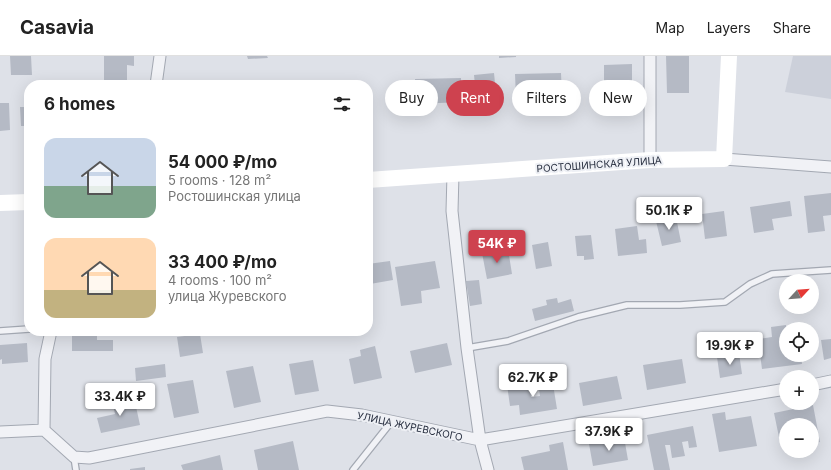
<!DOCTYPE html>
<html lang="en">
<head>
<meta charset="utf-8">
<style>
	:root { --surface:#fff; --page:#f6f6f6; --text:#222; --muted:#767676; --line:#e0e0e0; --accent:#ce424f }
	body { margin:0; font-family:Inter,sans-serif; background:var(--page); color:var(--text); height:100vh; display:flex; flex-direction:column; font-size:15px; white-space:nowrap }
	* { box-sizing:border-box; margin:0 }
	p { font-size:13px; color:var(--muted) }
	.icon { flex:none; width:22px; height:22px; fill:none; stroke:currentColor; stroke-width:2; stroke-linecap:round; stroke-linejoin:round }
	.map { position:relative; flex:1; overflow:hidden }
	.sheet { position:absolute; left:24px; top:24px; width:349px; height:256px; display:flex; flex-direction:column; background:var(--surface); border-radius:16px; box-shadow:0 4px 16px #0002 }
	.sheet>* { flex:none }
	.banner { position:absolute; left:385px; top:24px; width:380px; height:36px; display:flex; gap:8px }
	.needle { width:26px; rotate:64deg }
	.fabs { position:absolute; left:779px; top:218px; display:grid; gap:8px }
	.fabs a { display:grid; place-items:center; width:40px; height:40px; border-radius:50%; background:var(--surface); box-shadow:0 4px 16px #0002; font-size:20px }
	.price { position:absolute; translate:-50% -34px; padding:0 9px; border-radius:4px; background:#fff; color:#222; font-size:13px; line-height:26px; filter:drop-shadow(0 1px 2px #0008) }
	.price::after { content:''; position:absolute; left:50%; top:24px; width:12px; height:9px; margin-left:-6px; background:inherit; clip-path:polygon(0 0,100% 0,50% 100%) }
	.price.on { background:var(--accent); color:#fff }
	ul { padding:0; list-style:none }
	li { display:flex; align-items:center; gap:12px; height:100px; padding:0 20px }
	li span { display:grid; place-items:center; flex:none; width:112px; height:80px; border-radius:12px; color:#555 }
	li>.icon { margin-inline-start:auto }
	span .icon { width:48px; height:48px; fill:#fffc; stroke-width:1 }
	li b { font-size:17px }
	h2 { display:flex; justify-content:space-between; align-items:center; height:48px; padding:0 20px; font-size:17px }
	.pill { padding:0 14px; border-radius:18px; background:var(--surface); box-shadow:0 4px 16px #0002; font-size:14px; line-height:36px }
	.pill.on { background:var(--accent); color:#fff }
	header { display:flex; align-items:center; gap:24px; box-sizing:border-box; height:56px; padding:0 20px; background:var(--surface); border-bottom:1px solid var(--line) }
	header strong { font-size:19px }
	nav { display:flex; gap:22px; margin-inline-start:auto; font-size:14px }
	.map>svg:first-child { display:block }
	.built { fill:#ccd0da }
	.building { fill:#b5bac5 }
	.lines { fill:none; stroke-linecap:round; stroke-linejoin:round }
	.lane-casing { stroke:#a3a8b2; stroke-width:8 }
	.street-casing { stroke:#a3a8b2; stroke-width:13 }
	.lane { stroke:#f1f2f6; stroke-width:5.5 }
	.street { stroke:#f1f2f6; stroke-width:11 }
	.secondary { stroke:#fff; stroke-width:16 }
	.labels { text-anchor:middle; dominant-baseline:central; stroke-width:4; stroke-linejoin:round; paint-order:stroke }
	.street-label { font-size:10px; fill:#272e3f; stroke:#eef0f5 }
</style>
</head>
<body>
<header>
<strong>Casavia</strong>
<nav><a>Map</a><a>Layers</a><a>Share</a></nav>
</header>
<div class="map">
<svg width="831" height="414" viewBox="0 0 831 414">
	<rect width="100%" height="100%" fill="#dee1e8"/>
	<path class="built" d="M793 0H831V43L785 36Z"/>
	<path class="building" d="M10 0H31L32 19H11Z
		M104 0H134V10L127 9V29L104 28Z
		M247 0H267L268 2 248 3Z
		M499 0H516V1L499 2Z
		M666 0H689V37H667Z
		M632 8V34L604 35V9Z
		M494 17 496 37 476 39 474 19Z
		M561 17 562 40 516 41 515 18Z
		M461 22 462 46 416 48 415 23Z
		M363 25 364 29H328V28Z
		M284 27V29H265V28Z
		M0 47H9L10 74 0 75Z
		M20 51H29V70H21Z
		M831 137V159L823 160 825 175 808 177 804 140Z
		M790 145 792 160 772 163 774 174 754 177 750 151Z
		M724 155 727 180 705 183 702 158Z
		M676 161 681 186 662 190 656 165Z
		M637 170 639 184 646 183 647 197 618 200 615 173Z
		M591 179 594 203 584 204V200H577L575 180Z
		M548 186 552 210 536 213 532 189Z
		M508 193 512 218 487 223 482 197Z
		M390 205 393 224 370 228 368 208Z
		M435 205 440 232 421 235 422 247 401 250 395 211Z
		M479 224 482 248 470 250 466 225Z
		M557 242 558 247 571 243 574 255 535 265 532 253 547 249 546 244Z
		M786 269V299H801L802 308 762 313 758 283 772 281 771 271Z
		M101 275H123L124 277 102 280Z
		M72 277H97V284H113V295H72Z
		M200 278 203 297 180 301 177 281Z
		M831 283V302L824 304 821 284Z
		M27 287 28 306 2 308V303L0 304V289Z
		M447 287 452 309 415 317 410 295Z
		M375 290 382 322 354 328 349 303 361 300 360 294Z
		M739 297 742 318 720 322 717 301Z
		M682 303 686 327 647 334 643 309Z
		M313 304 319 335 295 339 289 308Z
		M165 308 166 321 136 325 135 312Z
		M253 310 261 346 234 352 226 315Z
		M617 320 622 343 583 350 579 327Z
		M552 322 557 353 520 359 519 349 510 350 507 329 523 327 525 334 530 333 531 341 540 340 538 327Z
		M193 324 199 357 174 362 167 328Z
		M125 340 127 348 135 346 140 369 101 377 97 362 115 358 112 343Z
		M813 349 820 386 812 388V369H786V385L780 386 774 357Z
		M725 356 726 364 751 360 757 390 719 396 712 358Z
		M693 370 697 391 689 392 688 385 682 386 685 400 672 402 670 389H665L670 414H654L647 379Z
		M624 381 628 404 593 410 589 388Z
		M293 385 299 414H258L254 394Z
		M563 386 568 414H524L521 401 550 395 549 389Z
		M220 399 223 414H183L181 409Z
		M145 411V414H130V413Z"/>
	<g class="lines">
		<g class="lane-casing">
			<path id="lane" d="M0 275 29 273
				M467 292 508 285 578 261 627 249H680L725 246 750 228 772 218 831 214
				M74 401 76 414
				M353 414 392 365"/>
		</g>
		<g class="street-casing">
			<path id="street" d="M156 29 160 0
				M724 103 831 111
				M650 104V0
				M453 118 452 155 467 292 480 384 488 414
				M812 329 831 325
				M44 374 74 401 89 402 327 355 362 359 480 384 786 333
				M44 374 45 303 51 275
				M0 376 44 374"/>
		</g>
		<use href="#lane" class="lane"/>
		<use href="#street" class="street"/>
		<path class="secondary" d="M368 124 650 104 724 103 729 0
			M0 147 29 146"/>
	</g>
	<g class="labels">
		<g class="street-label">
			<text transform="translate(599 108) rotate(-4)">РОСТОШИНСКАЯ УЛИЦА</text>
			<text transform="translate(410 370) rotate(12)">УЛИЦА ЖУРЕВСКОГО</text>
		</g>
	</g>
</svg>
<div class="fabs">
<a><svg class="needle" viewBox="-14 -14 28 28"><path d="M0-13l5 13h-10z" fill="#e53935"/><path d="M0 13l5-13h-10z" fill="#767676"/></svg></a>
<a><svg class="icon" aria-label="locate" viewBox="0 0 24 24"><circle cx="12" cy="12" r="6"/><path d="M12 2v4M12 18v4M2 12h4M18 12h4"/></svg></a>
<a>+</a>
<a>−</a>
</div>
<b class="price" style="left:669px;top:175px">50.1K ₽</b>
<b class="price on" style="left:497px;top:208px">54K ₽</b>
<b class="price" style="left:730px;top:310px">19.9K ₽</b>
<b class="price" style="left:533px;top:342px">62.7K ₽</b>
<b class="price" style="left:120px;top:361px">33.4K ₽</b>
<b class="price" style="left:609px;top:396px">37.9K ₽</b>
<div class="banner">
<a class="pill">Buy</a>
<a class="pill on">Rent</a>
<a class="pill">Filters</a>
<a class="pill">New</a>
</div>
<section class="sheet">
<h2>6 homes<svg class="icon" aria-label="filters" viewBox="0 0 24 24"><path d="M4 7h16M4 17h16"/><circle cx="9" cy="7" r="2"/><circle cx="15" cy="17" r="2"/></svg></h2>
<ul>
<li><span style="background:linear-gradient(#c9d6e8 60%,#7fa58c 0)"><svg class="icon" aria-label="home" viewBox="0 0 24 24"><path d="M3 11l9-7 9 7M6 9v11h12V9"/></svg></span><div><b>54 000 ₽/mo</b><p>5 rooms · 128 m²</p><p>Ростошинская улица</p></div></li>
<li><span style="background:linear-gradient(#ffd9b3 65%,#c2b280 0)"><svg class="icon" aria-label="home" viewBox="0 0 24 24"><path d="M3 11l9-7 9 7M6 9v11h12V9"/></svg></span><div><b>33 400 ₽/mo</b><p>4 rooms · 100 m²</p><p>улица Журевского</p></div></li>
</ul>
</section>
</div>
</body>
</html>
